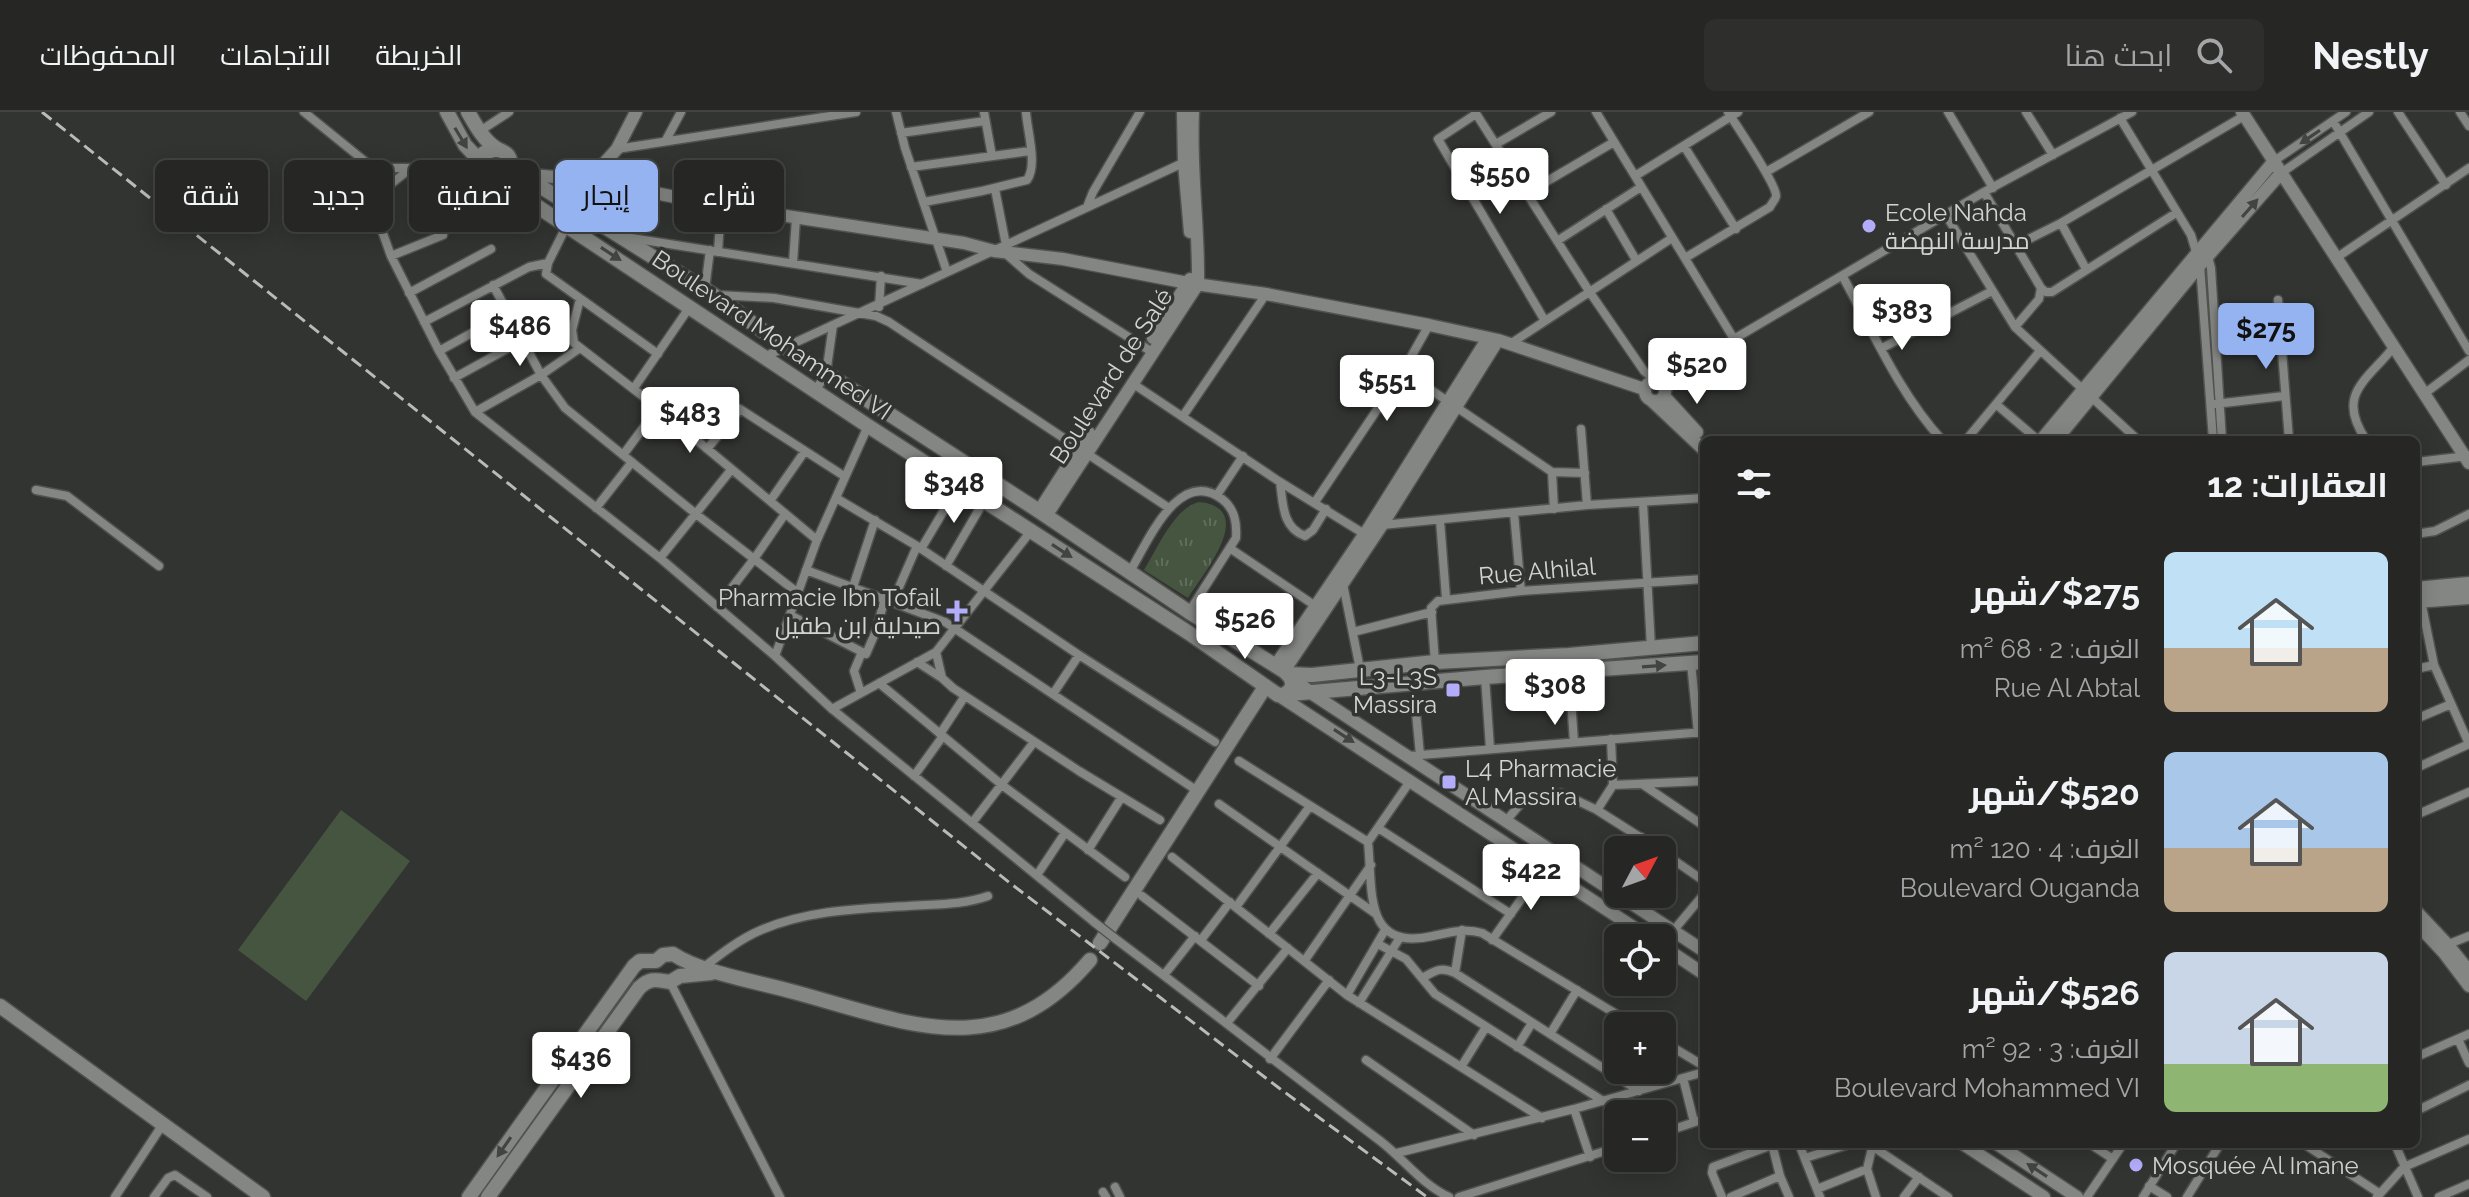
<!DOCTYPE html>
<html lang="ar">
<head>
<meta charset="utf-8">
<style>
	:root { --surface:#262725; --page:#2e2f2d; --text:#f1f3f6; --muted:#a4a5a7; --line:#424442; --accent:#95b2f1 }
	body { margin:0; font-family:Raleway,Cairo,sans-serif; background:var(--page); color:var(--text); direction:rtl; height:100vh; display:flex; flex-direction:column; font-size:30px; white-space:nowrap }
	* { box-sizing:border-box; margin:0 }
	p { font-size:26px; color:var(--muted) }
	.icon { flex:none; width:44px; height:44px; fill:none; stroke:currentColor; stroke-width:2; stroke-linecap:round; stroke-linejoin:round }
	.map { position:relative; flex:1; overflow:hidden; direction:ltr }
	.drawer { position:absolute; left:1700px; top:324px; width:720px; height:712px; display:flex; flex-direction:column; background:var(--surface); border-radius:12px; box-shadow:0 4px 20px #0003,0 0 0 2px var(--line); direction:rtl }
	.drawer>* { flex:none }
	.banner { position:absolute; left:24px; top:48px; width:760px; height:72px; direction:rtl; display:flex; gap:16px }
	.needle { width:52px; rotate:49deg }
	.buttons { position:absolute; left:1604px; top:724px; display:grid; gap:16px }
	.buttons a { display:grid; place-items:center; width:72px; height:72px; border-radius:12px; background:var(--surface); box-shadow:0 4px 20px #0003,0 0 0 2px var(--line); font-size:40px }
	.price { position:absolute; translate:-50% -68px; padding:0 18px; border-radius:8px; background:#fff; color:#222; font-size:26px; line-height:52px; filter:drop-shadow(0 2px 4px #0008) }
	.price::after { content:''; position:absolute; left:50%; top:48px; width:24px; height:18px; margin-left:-12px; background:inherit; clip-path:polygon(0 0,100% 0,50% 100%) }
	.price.on { background:var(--accent); color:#111 }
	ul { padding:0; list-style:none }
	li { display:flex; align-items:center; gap:24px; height:200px; padding:0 32px }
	li span { display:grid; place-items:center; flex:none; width:224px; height:160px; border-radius:12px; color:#555 }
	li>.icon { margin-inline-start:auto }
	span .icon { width:96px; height:96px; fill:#fffc; stroke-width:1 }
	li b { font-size:34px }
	h2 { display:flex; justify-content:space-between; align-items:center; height:96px; padding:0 32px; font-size:34px }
	.tag { padding:0 28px; border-radius:12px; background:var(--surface); box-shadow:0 4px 20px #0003,0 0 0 2px var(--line); font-size:28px; line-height:72px }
	.tag.on { background:var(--accent); color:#111 }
	header { display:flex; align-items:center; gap:48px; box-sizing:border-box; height:112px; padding:0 40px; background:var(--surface); border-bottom:2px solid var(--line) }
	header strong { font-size:38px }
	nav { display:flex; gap:44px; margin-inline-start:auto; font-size:28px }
	.search { width:560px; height:72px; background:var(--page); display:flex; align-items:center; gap:20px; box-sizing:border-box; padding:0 28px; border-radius:12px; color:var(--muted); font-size:30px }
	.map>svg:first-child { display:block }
	.grass { fill:url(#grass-tufts) }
	.pitch { fill:#465540 }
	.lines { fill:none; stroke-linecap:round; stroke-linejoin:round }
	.minor-casing { stroke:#515250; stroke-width:11 }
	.tertiary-casing { stroke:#515250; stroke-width:15 }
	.secondary-casing { stroke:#515250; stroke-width:17 }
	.minor { stroke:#848683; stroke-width:8 }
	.tertiary { stroke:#848683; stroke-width:12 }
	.secondary { stroke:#848683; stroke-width:14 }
	.rail { stroke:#babbb9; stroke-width:3; stroke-dasharray:12 6; stroke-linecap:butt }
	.minor-bridge-casing { stroke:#515250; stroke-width:11; stroke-linecap:butt }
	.minor-bridge { stroke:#848683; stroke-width:8 }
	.oneway { fill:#424441 }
	.poi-dot { fill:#b3adf9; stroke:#323431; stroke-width:3 }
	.labels { text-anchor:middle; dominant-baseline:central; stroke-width:7; stroke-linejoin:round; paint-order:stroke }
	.poi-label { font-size:24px; fill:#d3d4d2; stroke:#323431; text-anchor:start }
	.street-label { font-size:24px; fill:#d3d4d2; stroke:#323431 }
</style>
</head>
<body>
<header>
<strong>Nestly</strong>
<div class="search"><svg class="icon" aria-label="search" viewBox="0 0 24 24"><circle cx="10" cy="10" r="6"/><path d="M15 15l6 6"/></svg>ابحث هنا</div>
<nav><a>الخريطة</a><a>الاتجاهات</a><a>المحفوظات</a></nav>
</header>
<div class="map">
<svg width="2469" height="1085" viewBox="0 0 2469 1085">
	<defs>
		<pattern id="grass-tufts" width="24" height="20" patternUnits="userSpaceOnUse" patternTransform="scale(2)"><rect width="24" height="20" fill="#465540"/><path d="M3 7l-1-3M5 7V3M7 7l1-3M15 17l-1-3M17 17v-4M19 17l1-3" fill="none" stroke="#606d5b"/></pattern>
	</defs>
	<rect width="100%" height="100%" fill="#323431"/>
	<path class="grass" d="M1199 390C1259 396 1202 463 1188 486L1144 458C1157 437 1175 395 1199 390Z"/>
	<path class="pitch" d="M341 698 410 749 306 889 238 838Z"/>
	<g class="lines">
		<g class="minor-casing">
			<path id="minor" d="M304 0 367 51 390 56H479
				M896 0 905 36 947 160
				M984 0 992 44
				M1475 0 1589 179 1644 259 1655 268
				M1596 0 1734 227
				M1948 0 1993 76
				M2026 0 2053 43
				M2398 0 2446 73
				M2460 0 2469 14
				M1476 2 1438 27 1545 209
				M2120 6 2191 123 2200 153 2213 328
				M2333 9 2469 239
				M480 19 509 0
				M901 21 985 9
				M666 28 681 0
				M1496 32 1551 0
				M1684 34 1736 117
				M617 37 856 0
				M2274 49 2346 0
				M367 51 371 88 391 144 439 239 475 300 660 446 775 544 832 597 1094 810
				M911 55 1030 39
				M1766 60 1869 0
				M2281 61 2369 0
				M1635 64 1738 0
				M995 77 1006 133
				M1984 80 2041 176 2046 180H2052L2176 101
				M1527 81 1614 30
				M371 88 411 56
				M924 90 982 79 1027 68C1038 53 1027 18 1026 0
				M1087 95 1093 80 1140 0
				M1606 97 1636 148
				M1946 103 2015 215 2138 328
				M2061 111 2086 157
				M567 113 548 151 546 162 658 242
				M631 126 922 172
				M1557 129 1641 75
				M2015 134 2061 111 2244 4
				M718 140 721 94
				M1004 140 1029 162 1152 240
				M2207 141 2211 156 2222 328
				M391 144 443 123
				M1685 146 1770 95C1771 92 1776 87 1776 84 1777 73 1736 13 1728 0
				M2336 146 2469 56
				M793 151 796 106
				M1843 165C1873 220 1899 281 1942 328
				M493 173 541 263 565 296 696 402 798 481
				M705 177 710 138
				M409 181 491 137
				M717 183 774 186 876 204 889 210 1169 396
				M580 187 572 218 574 231 658 296 817 428
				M2278 188 2289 328
				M879 195 881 164
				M424 210 529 155 548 151
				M2015 215 2039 187 2041 176
				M1510 232 1672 126
				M1882 236 1992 179
				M439 239 508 201
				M764 245 1185 50
				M1403 259 1552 360 1554 397
				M454 266 523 228
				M1132 271 1280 370 1366 423
				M634 276 689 196
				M815 279 826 262 833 213
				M1665 280 1678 265 1734 227 1984 80 2132 0
				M2424 282 2469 248
				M2215 292 2284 284
				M1997 293 2038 328
				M475 300 541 263 580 236
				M1183 304 1266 182
				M1581 317 1587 393
				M1966 328 2040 239
				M2366 328C2336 283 2365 270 2393 236
				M707 337 740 297 844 364
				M623 343 658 296
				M2416 350 2468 344
				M1552 360 1585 361
				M1280 370C1283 391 1282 416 1305 424L1313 418 1326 397
				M36 378 67 384 159 454
				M1217 383 1243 344
				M836 386 917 434 1079 543 1215 630
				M770 389 805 339
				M1315 390 1403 259 1429 213
				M1643 391 1651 535
				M596 396 632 350
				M1514 401 1521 479
				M1440 408 1446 486
				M1382 413 1587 393 1704 386
				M2416 422 2435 419 2469 402
				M921 437 959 373
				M1231 437 1320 497
				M660 446 731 358
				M946 454 984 389
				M806 458 945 510 1199 680
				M1129 461C1147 432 1178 354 1222 387 1235 397 1237 411 1236 426L1189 500
				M1343 472 1360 557
				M853 475 875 408
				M893 489 917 434
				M2421 489 2434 553
				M717 495 754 447 785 402
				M790 503 866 542 876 519 885 486
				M1353 520 1432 500
				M936 540 942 566 953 576 1079 659 1160 708
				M775 544 817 428 868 314
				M917 550 942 566
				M1435 550 1431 496 1438 489 1521 479 1704 467
				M1691 551 1698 621
				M2416 557 2434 553 2469 632
				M1569 559 1574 630
				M1485 565 1490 636
				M879 571 1002 673 1125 765
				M861 581 854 559 862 540
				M1053 582 1079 543
				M1415 590 1420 643
				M832 597 936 540 1031 419
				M2416 607 2451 592
				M940 622 965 584
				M1611 627 1613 673
				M1408 644 1704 620
				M1239 649 1368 730
				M2416 656 2469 632
				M914 664 943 624
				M1411 668 1368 730C1373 779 1363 840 1433 824 1451 820 1465 816 1482 821L1636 914
				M1642 672 1704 714
				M1219 692 1376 802
				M2416 703 2469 680
				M1506 709 1522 690 1561 681 1597 698
				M972 711 1034 630
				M1378 716 1511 802
				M1088 738 1121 686
				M1633 738 1641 725
				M1660 738 1597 698 1613 673 1704 669
				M1662 740 1704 769
				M1172 745 1347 883 1542 1006
				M1037 763 1065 721
				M1609 778 1618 763
				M1142 784 1259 874
				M1236 795 1310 694
				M1673 819 1704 782
				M1269 822 1318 761
				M1117 828C1205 894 1291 962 1379 1028 1403 1046 1421 1072 1449 1085
				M1201 828 1230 790
				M1492 828 1544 755
				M1378 832 1406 847 1435 882 1603 989
				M2444 834 2469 824
				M1305 848 1371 753
				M704 855C722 841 740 827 761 818 808 798 858 797 908 794 935 792 963 793 988 784
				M1455 861 1462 818
				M1164 863 1195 824
				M1422 866C1435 859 1441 854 1455 861L1639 979
				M670 870 780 1085
				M1347 883 1385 818
				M1359 891 1399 827
				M1227 911 1288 836
				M1550 922 1577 878
				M2458 927 2469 951
				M1662 929 1704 954
				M1517 935 1532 911
				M2416 945 2469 922
				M1270 947 1329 868
				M1366 948 1474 1023
				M1461 955 1486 915
				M1683 966 1694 1010
				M1574 997 1590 1045
				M2416 999 2469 973
				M1662 1021 1704 1007
				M1772 1032 1780 1064 1789 1085
				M1799 1032 1820 1085
				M1869 1032 1948 1085
				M1873 1032 1867 1057 1876 1085
				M2090 1032 2113 1047
				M2304 1032 2379 1081
				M2395 1032 2418 1085
				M1397 1041 1574 997 1704 960
				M1805 1046 1850 1032
				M2149 1074 2167 1085
				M1115 1075 1120 1085
				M1817 1077 1867 1057
				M1103 1080 1106 1085
				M115 1085 163 1012
				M154 1085 168 1066 175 1063 207 1085
				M1459 1085 1618 1035
				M1722 1085 1712 1061 1713 1055 1772 1033
				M1731 1085 1780 1064
				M1904 1085 1919 1065
				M2087 1085 2123 1032
				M2143 1085 2176 1032
				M2187 1085 2220 1032
				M2377 1085 2404 1055 2469 1027
				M2439 1085 2469 1072"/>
		</g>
		<g class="tertiary-casing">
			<path id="tertiary" d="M1183 0 1184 51 1190 120
				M2242 0 2469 351
				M520 62 589 68 617 37 636 0
				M589 68 721 94 964 131 994 139 1063 147 1188 171 1266 182 1429 213 1498 228 1644 277
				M1153 226 1190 167
				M1645 279a10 10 0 1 1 20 0a10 10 0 1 1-20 0Z
				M1664 284 1697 320
				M1652 289 1704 338
				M2041 328 2274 49
				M2056 328 2200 153 2281 61
				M1039 399 1089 321
				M1046 404 1198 172C1199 114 1190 57 1193 0
				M1275 554 1370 414 1488 226
				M1284 559 1382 413 1498 228
				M1290 564 1314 583 1704 839
				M1278 583 1650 826
				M2416 799 2448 833 2469 859
				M2416 811 2444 841 2469 874
				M1662 834 1704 862
				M1963 1032 2044 1085
				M1997 1032 2077 1085"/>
		</g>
		<g class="secondary-casing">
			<path id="secondary" d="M447 0 465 33 479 48
				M468 0C475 12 484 29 496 36 502 40 508 40 510 48 516 68 493 73 481 62L479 48 484 41 496 37
				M511 56 712 182 784 234 1039 399 1189 500 1284 559C1293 566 1296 576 1285 582
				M499 69 868 314 1189 521 1278 583 1485 565 1704 550
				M580 99 589 68
				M2416 477 2469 472
				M2416 489 2469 485
				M1287 562 1312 563 1435 550 1569 543 1704 531
				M1100 831 1265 575
				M0 894 263 1085
				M469 1085 634 854 640 849H656L663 843 673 842C702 861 759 870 794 880 909 911 999 955 1090 848
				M488 1085 639 876C651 865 656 868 670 870L680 864 711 861"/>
		</g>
		<use href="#minor" class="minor"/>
		<use href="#tertiary" class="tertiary"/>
		<use href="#secondary" class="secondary"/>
		<path class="rail" d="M42 0 1010 771 1279 976 1427 1085"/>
		<g class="minor-bridge-casing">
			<path id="minor-bridge" d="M1094 810 1117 828"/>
		</g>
		<use href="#minor-bridge" class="minor-bridge"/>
	</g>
	<defs><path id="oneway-solid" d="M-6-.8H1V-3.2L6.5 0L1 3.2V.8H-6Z" transform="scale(2)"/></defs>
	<g class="oneway">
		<use href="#oneway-solid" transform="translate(2310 25) rotate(146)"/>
		<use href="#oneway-solid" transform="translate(461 26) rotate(59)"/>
		<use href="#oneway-solid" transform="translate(2250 96) rotate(-49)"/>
		<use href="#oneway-solid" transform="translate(611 142) rotate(33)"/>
		<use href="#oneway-solid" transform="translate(1062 439) rotate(33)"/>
		<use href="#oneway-solid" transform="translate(1654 554) rotate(-4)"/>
		<use href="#oneway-solid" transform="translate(1344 624) rotate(33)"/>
		<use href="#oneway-solid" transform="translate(504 1035) rotate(125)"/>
		<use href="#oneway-solid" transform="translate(2037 1058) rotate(-147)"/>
	</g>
	<g class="poi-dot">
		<circle cx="1869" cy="114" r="8"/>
		<path d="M953 487h8v8h8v8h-8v8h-8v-8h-8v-8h8z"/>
		<rect x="1445" y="570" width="16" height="16" rx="4"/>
		<rect x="1441" y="662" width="16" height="16" rx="4"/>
		<circle cx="2136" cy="1053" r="8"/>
	</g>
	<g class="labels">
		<g class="poi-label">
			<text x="1885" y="100">Ecole Nahda<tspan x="1885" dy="28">مدرسة النهضة</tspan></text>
			<text x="941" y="485" text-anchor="end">Pharmacie Ibn Tofail<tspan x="941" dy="28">صيدلية ابن طفيل</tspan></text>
			<text x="1437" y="564" text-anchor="end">L3-L3S<tspan x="1437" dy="28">Massira</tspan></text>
			<text x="1465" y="656">L4 Pharmacie<tspan x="1465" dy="28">Al Massira</tspan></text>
			<text x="2152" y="1053">Mosquée Al Imane</text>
		</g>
		<g class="street-label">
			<text transform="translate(772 223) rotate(34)">Boulevard Mohammed VI</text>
			<text transform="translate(1111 264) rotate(-57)">Boulevard de Salé</text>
			<text transform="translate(1537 459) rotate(-5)">Rue Alhilal</text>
		</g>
	</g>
</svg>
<div class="buttons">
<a><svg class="needle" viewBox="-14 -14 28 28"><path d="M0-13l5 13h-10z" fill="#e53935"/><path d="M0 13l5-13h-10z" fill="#a4a5a7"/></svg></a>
<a><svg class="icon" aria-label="locate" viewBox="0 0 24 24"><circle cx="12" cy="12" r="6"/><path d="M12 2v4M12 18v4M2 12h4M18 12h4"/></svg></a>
<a>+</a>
<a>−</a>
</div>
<b class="price" style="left:1500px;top:104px">$550</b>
<b class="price" style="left:1902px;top:240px">$383</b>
<b class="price" style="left:520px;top:256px">$486</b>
<b class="price on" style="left:2266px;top:259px">$275</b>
<b class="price" style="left:1697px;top:294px">$520</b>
<b class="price" style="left:1387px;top:311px">$551</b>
<b class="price" style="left:690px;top:343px">$483</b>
<b class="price" style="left:954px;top:413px">$348</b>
<b class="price" style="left:1245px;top:549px">$526</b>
<b class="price" style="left:1555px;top:615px">$308</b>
<b class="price" style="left:1531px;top:800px">$422</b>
<b class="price" style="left:581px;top:988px">$436</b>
<div class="banner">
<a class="tag">شراء</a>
<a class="tag on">إيجار</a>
<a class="tag">تصفية</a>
<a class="tag">جديد</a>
<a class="tag">شقة</a>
</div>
<section class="drawer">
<h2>العقارات: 12<svg class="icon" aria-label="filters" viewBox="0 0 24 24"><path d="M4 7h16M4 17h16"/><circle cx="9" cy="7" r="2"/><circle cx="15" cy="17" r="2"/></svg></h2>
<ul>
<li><span style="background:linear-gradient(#bfe0f5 60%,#b9a48a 0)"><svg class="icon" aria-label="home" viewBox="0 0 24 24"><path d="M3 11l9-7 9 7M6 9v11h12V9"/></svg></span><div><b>$275/شهر</b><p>الغرف: 2 · 68 m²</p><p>Rue Al Abtal</p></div></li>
<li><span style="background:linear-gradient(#a9c7e8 60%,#b9a48a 0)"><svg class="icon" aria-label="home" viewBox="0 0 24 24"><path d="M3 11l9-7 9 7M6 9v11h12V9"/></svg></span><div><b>$520/شهر</b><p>الغرف: 4 · 120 m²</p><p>Boulevard Ouganda</p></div></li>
<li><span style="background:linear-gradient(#c9d6e8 70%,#8fb573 0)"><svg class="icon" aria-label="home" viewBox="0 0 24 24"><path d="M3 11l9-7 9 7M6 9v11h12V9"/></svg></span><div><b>$526/شهر</b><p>الغرف: 3 · 92 m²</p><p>Boulevard Mohammed VI</p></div></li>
</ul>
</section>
</div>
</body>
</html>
